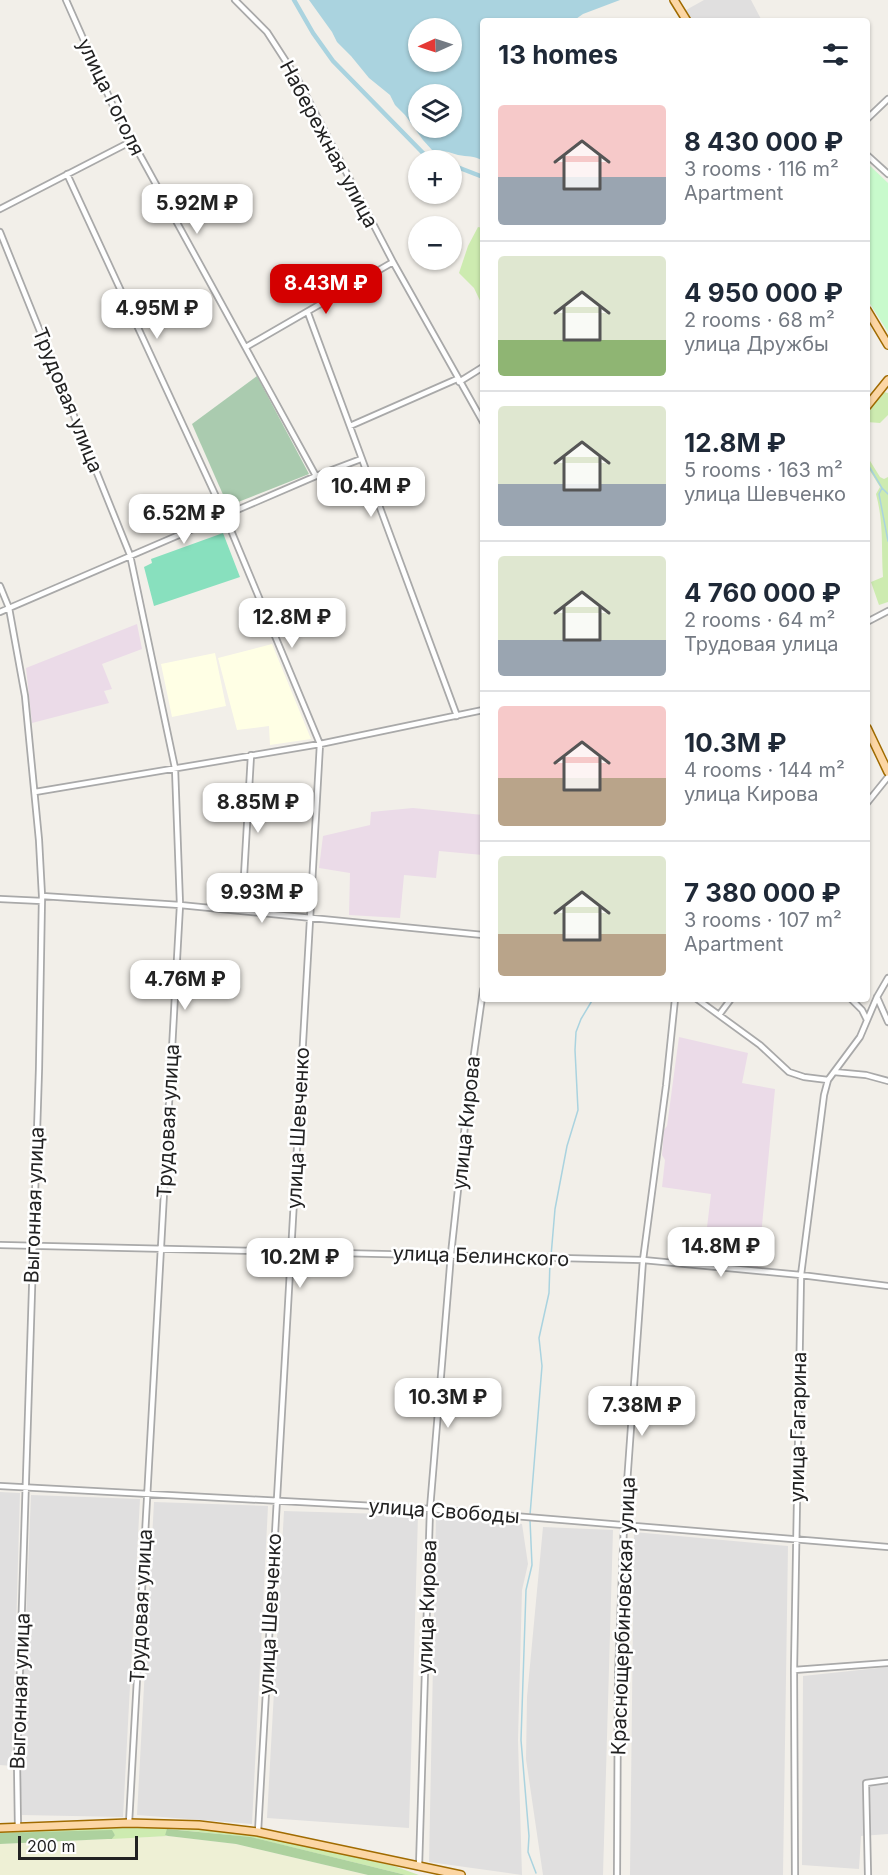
<!DOCTYPE html>
<html lang="en">
<head>
<meta charset="utf-8">
<style>
	:root { --surface:#fff; --page:#f2f2f3; --text:#1f2937; --muted:#747a83; --line:#e0e1e3; --accent:#d40000 }
	body { margin:0; font-family:Inter,sans-serif; background:var(--page); color:var(--text); height:100vh; display:flex; flex-direction:column; font-size:22px; white-space:nowrap }
	* { box-sizing:border-box; margin:0 }
	p { font-size:20px; color:var(--muted) }
	.icon { flex:none; width:33px; height:33px; fill:none; stroke:currentColor; stroke-width:2; stroke-linecap:round; stroke-linejoin:round }
	.map { position:relative; flex:1; overflow:hidden }
	.side { position:absolute; left:480px; top:18px; width:390px; height:984px; display:flex; flex-direction:column; background:var(--surface); border-radius:6px; box-shadow:0 2px 4px #0004 }
	.side>* { flex:none }
	.needle { width:39px; rotate:267deg }
	.tools { position:absolute; left:408px; top:18px; display:grid; gap:12px }
	.tools a { display:grid; place-items:center; width:54px; height:54px; border-radius:50%; background:var(--surface); box-shadow:0 2px 4px #0004; font-size:30px }
	.scale { position:absolute; left:18px; bottom:15px; width:120px; box-sizing:border-box; padding-left:6px; border:3px solid #222; border-top:0; font-size:16px; line-height:21px; white-space:nowrap; color:#222; -webkit-text-stroke:4px #fff; paint-order:stroke }
	.price { position:absolute; translate:-50% -51px; padding:0 14px; border-radius:12px; background:#fff; color:#222; font-size:20px; line-height:39px; filter:drop-shadow(0 2px 3px #0008) }
	.price::after { content:''; position:absolute; left:50%; top:36px; width:18px; height:14px; margin-left:-9px; background:inherit; clip-path:polygon(0 0,100% 0,50% 100%) }
	.price.selected { background:var(--accent); color:#fff }
	ul { padding:0; list-style:none }
	li { display:flex; align-items:center; gap:18px; height:150px; padding:0 18px }
	li+li { border-top:2px solid var(--line) }
	li span { display:grid; place-items:center; flex:none; width:168px; height:120px; border-radius:6px; color:#555 }
	li>.icon { margin-inline-start:auto }
	span .icon { width:72px; height:72px; fill:#fffc; stroke-width:1 }
	li b { font-size:26px }
	h2 { display:flex; justify-content:space-between; align-items:center; height:72px; padding:0 18px; font-size:26px }
	.map>svg:first-child { display:block }
	.residential { fill:#e0dfdf }
	.industrial { fill:#ebdbe8 }
	.education { fill:#ffffe5 }
	.farmland { fill:#eef0d5 }
	.grass { fill:#cdebb0 }
	.forest { fill:#add19e }
	.cemetery { fill:#aacbaf }
	.park { fill:#c8facc }
	.pitch { fill:#88e0be }
	.water { fill:#aad3df; fill-rule:evenodd }
	.lines { fill:none; stroke-linecap:round; stroke-linejoin:round }
	.stream { stroke:#aad3df; stroke-width:1.5 }
	.canal { stroke:#aad3df; stroke-width:4.5 }
	.minor-casing { stroke:#a9a9a9; stroke-width:8 }
	.primary-casing { stroke:#a06b00; stroke-width:10 }
	.minor { stroke:#fff; stroke-width:4.5 }
	.primary { stroke:#fcd6a4; stroke-width:7 }
	.labels { text-anchor:middle; dominant-baseline:central; stroke-width:5; stroke-linejoin:round; paint-order:stroke }
	.street-label { font-size:20px; fill:#222; stroke:#fff }
</style>
</head>
<body>
<div class="map">
<svg width="888" height="1875" viewBox="0 0 888 1875">
	<rect width="100%" height="100%" fill="#f2efe9"/>
	<path class="residential" d="M704 0H751L762 21H693L686 10Z
		M0 1492 20 1493 12 1766 0 1765Z
		M31 1495 140 1499 123 1817 22 1815 20 1766Z
		M154 1502 268 1506 252 1824 137 1815Z
		M284 1511 418 1515 409 1828 267 1818Z
		M436 1517 522 1524 528 1564 522 1590 518 1740 522 1875 429 1862Z
		M543 1527 613 1530 603 1875H543L526 1759 527 1697Z
		M634 1532 788 1546 783 1875H630Z
		M888 1667V1834L861 1836 859 1869 802 1865 803 1676Z"/>
	<path class="industrial" d="M137 624 142 649 102 664 112 689 104 691 109 703 32 723 26 668Z
		M413 808 483 815V855L439 851 436 878 404 875 400 918 349 915 350 873 319 868 323 836 370 825 371 812Z
		M679 1037 748 1053 742 1083 775 1089 758 1267 703 1261 711 1194 662 1187 665 1160 662 1155 664 1130 667 1126Z"/>
	<path class="education" d="M272 644 311 739 270 745 269 726 237 730 218 658Z
		M215 653 226 706 172 717 161 664Z"/>
	<path class="farmland" d="M168 1836 236 1844 368 1875H0V1844Z"/>
	<path class="grass" d="M478 227 483 228V307L474 288 459 273 468 246Z
		M884 392 888 393V415L880 423 867 422V412Z
		M867 456 880 477 884 479 888 477V602L879 605 871 582 883 577C881 546 884 524 876 494L880 487 867 466Z
		M136 1826 169 1827 258 1835 394 1866 419 1875H406L250 1837 168 1829 165 1835 168 1836 112 1839 115 1834 0 1833V1831Z"/>
	<path class="forest" d="M167 1829 251 1837 406 1875H368L236 1844 168 1836 165 1835Z
		M112 1830 115 1835 112 1839H108L0 1844V1833Z"/>
	<path class="cemetery" d="M257 376 309 474 228 506 192 424Z"/>
	<path class="park" d="M867 163 888 183V332L867 299Z"/>
	<path class="pitch" d="M223 533 240 577 154 606 144 567 152 563 151 559Z"/>
	<path class="water" d="M309 0H620L583 14 573 21H483V161C473 155 468 157 458 155 449 152 442 150 432 150L423 140 405 115 395 105 390 95 369 78 351 56 337 42 332 32ZM418 28H452V62H418ZM418 94H452V128H418Z"/>
	<g class="lines">
		<path class="stream" d="M867 463 882 488 888 494
			M882 488 879 494 888 541
			M551 1256 555 1209 567 1146 578 1110 575 1050 576 1032 581 1019 593 999
			M530 1515 542 1366 539 1338 549 1293 550 1261
			M530 1520 532 1565 526 1590 521 1740 529 1836 528 1852 536 1873"/>
		<path class="canal" d="M294 0 313 33 333 61 423 153 428 157 437 160
			M452 165 483 177"/>
		<g class="minor-casing">
			<path id="minor" d="M66 0 113 106 316 476
				M235 0 267 32 298 80 393 262 483 422
				M867 119 888 99
				M867 155 888 174
				M67 174 225 516 320 744 258 1832
				M0 209 132 141
				M0 232 130 555 175 768 180 905 129 1823
				M308 313 457 716
				M246 347 393 262
				M459 382 483 367
				M350 426 457 379
				M0 586 9 608 25 696 39 840 42 896 39 1069 17 1762 18 1828
				M0 612 316 476 361 459
				M867 622 888 611
				M35 792 320 744 483 710
				M867 803 888 777
				M42 896 180 905 483 935
				M0 899 42 901
				M242 911 251 755
				M877 997 888 1022
				M697 999 760 1045 789 1072 804 1077 828 1080
				M851 999 862 1010 867 1020
				M719 1015 731 999
				M834 1072 866 1075 888 1081
				M0 1245 643 1260 801 1275 888 1286
				M0 1486 430 1509 888 1547
				M794 1670 888 1663
				M419 1867 430 1509 451 1254 468 1097 483 990
				M617 1875 618 1676 624 1525 643 1260 666 1086 675 999
				M795 1875 794 1670 801 1275 824 1095 828 1080 860 1037 877 997 888 978
				M868 1875 866 1783 888 1780"/>
		</g>
		<g class="primary-casing">
			<path id="primary" d="M674 0 687 21
				M867 310 888 345
				M867 406 888 380
				M867 728 888 772
				M0 1828 129 1823 199 1825 258 1832 461 1875"/>
		</g>
		<use href="#minor" class="minor"/>
		<use href="#primary" class="primary"/>
	</g>
	<g class="labels">
		<g class="street-label">
			<text transform="translate(111 97) rotate(64)">улица Гоголя</text>
			<text transform="translate(329 144) rotate(62)">Набережная улица</text>
			<text transform="translate(68 400) rotate(68)">Трудовая улица</text>
			<text transform="translate(168 1121) rotate(-87)">Трудовая улица</text>
			<text transform="translate(466 1123) rotate(-84)">улица Кирова</text>
			<text transform="translate(298 1128) rotate(-87)">улица Шевченко</text>
			<text transform="translate(34 1205) rotate(-88)">Выгонная улица</text>
			<text transform="translate(481 1256) rotate(2)">улица Белинского</text>
			<text transform="translate(798 1427) rotate(-89)">улица Гагарина</text>
			<text transform="translate(444 1511) rotate(4)">улица Свободы</text>
			<text transform="translate(141 1606) rotate(-87)">Трудовая улица</text>
			<text transform="translate(427 1607) rotate(-88)">улица Кирова</text>
			<text transform="translate(270 1614) rotate(-87)">улица Шевченко</text>
			<text transform="translate(623 1616) rotate(-88)">Краснощербиновская улица</text>
			<text transform="translate(20 1691) rotate(-88)">Выгонная улица</text>
		</g>
	</g>
</svg>
<div class="tools">
<a><svg class="needle" viewBox="-14 -14 28 28"><path d="M0-13l5 13h-10z" fill="#e53935"/><path d="M0 13l5-13h-10z" fill="#747a83"/></svg></a>
<a><svg class="icon" aria-label="layers" viewBox="0 0 24 24"><path d="M12 4l9 5-9 5-9-5zM3 14l9 5 9-5"/></svg></a>
<a>+</a>
<a>−</a>
</div>
<div class="scale">200 m</div>
<b class="price" style="left:197px;top:235px">5.92M ₽</b>
<b class="price selected" style="left:326px;top:315px">8.43M ₽</b>
<b class="price" style="left:157px;top:340px">4.95M ₽</b>
<b class="price" style="left:371px;top:518px">10.4M ₽</b>
<b class="price" style="left:184px;top:545px">6.52M ₽</b>
<b class="price" style="left:292px;top:649px">12.8M ₽</b>
<b class="price" style="left:258px;top:834px">8.85M ₽</b>
<b class="price" style="left:262px;top:924px">9.93M ₽</b>
<b class="price" style="left:185px;top:1011px">4.76M ₽</b>
<b class="price" style="left:721px;top:1278px">14.8M ₽</b>
<b class="price" style="left:300px;top:1289px">10.2M ₽</b>
<b class="price" style="left:448px;top:1429px">10.3M ₽</b>
<b class="price" style="left:642px;top:1437px">7.38M ₽</b>
<section class="side">
<h2>13 homes<svg class="icon" aria-label="filters" viewBox="0 0 24 24"><path d="M4 7h16M4 17h16"/><circle cx="9" cy="7" r="2"/><circle cx="15" cy="17" r="2"/></svg></h2>
<ul>
<li><span style="background:linear-gradient(#f6c9c9 60%,#9aa5b1 0)"><svg class="icon" aria-label="home" viewBox="0 0 24 24"><path d="M3 11l9-7 9 7M6 9v11h12V9"/></svg></span><div><b>8 430 000 ₽</b><p>3 rooms · 116 m²</p><p>Apartment</p></div></li>
<li><span style="background:linear-gradient(#dfe7d0 70%,#8fb573 0)"><svg class="icon" aria-label="home" viewBox="0 0 24 24"><path d="M3 11l9-7 9 7M6 9v11h12V9"/></svg></span><div><b>4 950 000 ₽</b><p>2 rooms · 68 m²</p><p>улица Дружбы</p></div></li>
<li><span style="background:linear-gradient(#dfe7d0 65%,#9aa5b1 0)"><svg class="icon" aria-label="home" viewBox="0 0 24 24"><path d="M3 11l9-7 9 7M6 9v11h12V9"/></svg></span><div><b>12.8M ₽</b><p>5 rooms · 163 m²</p><p>улица Шевченко</p></div></li>
<li><span style="background:linear-gradient(#dfe7d0 70%,#9aa5b1 0)"><svg class="icon" aria-label="home" viewBox="0 0 24 24"><path d="M3 11l9-7 9 7M6 9v11h12V9"/></svg></span><div><b>4 760 000 ₽</b><p>2 rooms · 64 m²</p><p>Трудовая улица</p></div></li>
<li><span style="background:linear-gradient(#f6c9c9 60%,#b9a48a 0)"><svg class="icon" aria-label="home" viewBox="0 0 24 24"><path d="M3 11l9-7 9 7M6 9v11h12V9"/></svg></span><div><b>10.3M ₽</b><p>4 rooms · 144 m²</p><p>улица Кирова</p></div></li>
<li><span style="background:linear-gradient(#dfe7d0 65%,#b9a48a 0)"><svg class="icon" aria-label="home" viewBox="0 0 24 24"><path d="M3 11l9-7 9 7M6 9v11h12V9"/></svg></span><div><b>7 380 000 ₽</b><p>3 rooms · 107 m²</p><p>Apartment</p></div></li>
</ul>
</section>
</div>
</body>
</html>
